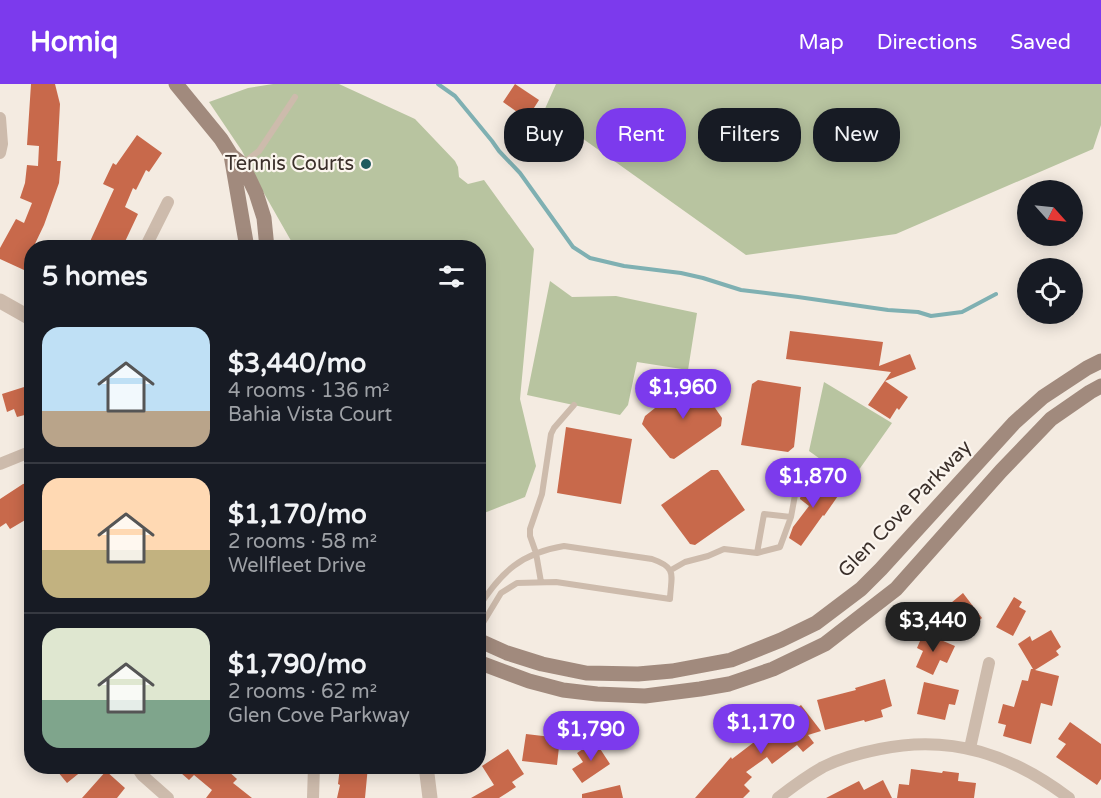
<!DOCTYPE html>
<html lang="en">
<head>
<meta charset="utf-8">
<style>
	:root { --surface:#171b24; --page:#20242c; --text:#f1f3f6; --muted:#9ea1a6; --line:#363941; --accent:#7c3aed }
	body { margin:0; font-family:"Varela Round",sans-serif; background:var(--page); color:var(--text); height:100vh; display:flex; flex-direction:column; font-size:22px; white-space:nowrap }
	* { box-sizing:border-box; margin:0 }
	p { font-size:20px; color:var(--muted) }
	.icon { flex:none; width:33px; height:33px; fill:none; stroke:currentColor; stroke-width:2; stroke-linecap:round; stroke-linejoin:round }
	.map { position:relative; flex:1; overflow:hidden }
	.details { position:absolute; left:24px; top:156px; width:462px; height:534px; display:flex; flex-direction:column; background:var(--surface); border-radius:24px; box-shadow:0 3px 15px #0003 }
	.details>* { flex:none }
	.top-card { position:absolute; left:504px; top:24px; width:507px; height:54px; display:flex; gap:12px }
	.needle { width:39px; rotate:117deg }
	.fabs { position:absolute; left:1017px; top:96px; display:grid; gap:12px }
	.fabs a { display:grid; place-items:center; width:66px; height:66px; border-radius:50%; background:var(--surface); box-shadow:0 3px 15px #0003; font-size:30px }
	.price { position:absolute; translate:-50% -51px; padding:0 14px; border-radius:21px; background:var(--accent); color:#fff; font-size:20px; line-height:39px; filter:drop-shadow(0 2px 3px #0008) }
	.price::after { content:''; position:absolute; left:50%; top:36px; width:18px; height:14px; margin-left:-9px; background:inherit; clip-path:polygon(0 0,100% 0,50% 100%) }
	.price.on { background:#222; color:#fff }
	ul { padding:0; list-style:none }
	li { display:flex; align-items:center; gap:18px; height:150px; padding:0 18px }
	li+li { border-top:2px solid var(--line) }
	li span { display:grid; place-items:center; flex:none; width:168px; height:120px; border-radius:18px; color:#555 }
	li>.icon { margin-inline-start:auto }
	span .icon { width:72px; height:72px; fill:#fffc; stroke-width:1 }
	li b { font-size:26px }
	h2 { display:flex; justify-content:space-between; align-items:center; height:72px; padding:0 18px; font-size:26px }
	.chip { padding:0 21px; border-radius:24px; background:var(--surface); box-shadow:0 3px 15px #0003; font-size:21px; line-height:54px }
	.chip.on { background:var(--accent); color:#fff }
	header { display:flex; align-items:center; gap:36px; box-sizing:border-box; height:84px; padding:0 30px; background:var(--accent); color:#fff }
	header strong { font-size:28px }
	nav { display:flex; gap:33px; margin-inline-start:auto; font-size:21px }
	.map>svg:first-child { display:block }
	.green { fill:#b8c4a0 }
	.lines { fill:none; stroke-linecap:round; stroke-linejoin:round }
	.stream { stroke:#7fb0b2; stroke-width:4 }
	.building { fill:#c8694b }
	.service { stroke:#cdbbac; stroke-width:6 }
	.minor { stroke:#cdbbac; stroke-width:12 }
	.tertiary { stroke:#cdbbac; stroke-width:15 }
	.secondary { stroke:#a18a7d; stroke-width:15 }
	.poi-dot { fill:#1f5a5e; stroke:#fbf5ee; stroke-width:2 }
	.labels { text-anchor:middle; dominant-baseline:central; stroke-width:4.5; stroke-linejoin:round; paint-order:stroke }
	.poi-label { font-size:20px; fill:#3b302b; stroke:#fbf5ee; text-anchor:end }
	.street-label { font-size:20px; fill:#3b302b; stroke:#fbf5ee }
</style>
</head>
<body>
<header>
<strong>Homiq</strong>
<nav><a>Map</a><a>Directions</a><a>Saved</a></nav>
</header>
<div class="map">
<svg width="1101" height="714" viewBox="0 0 1101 714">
	<rect width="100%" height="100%" fill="#f4ebe1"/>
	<path class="green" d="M273 0H339L415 35 455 77 458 83 459 93 468 100 484 96 534 165 520 315 536 382 525 413 479 431 478 164 296 163 294 162 261 104 242 67 209 18 248 4Z
		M556 0H1101V41L1093 65 896 150 746 171 544 27Z
		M550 197 572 213 616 212 697 229 688 286 637 278 628 321 620 331 527 311Z
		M824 298 892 339 851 397 809 367Z"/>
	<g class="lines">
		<path class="stream" d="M438 0 455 12 492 57 499 67 520 89 573 163 590 174 624 182 681 189 703 194 741 206 798 213 888 226 918 228 931 232 962 228 996 210"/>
	</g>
	<path class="building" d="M31 0H55L60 20 57 77H61L59 99 44 141 33 164H32V171L24 186 0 175V164L16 135 24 139 32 119 20 114 25 99 27 81 38 82 39 62 27 61Z
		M515 0 539 16 527 35 503 18Z
		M137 51 162 69 149 88 146 86 136 106 133 104 125 123 138 130 122 164H87L114 105 103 100 113 79 116 81Z
		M790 247 883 258 879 282 910 270 916 285 885 297 908 313 899 326 897 324 890 335 868 321 891 288 786 275Z
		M694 293 722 334 721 342 674 375 670 374 642 340 645 332Z
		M758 296 801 303 794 363 788 368 741 361 752 300Z
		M24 303 32 329 17 333 14 325 7 328 2 310Z
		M566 343 632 355 621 420 557 409Z
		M711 386H718L745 426 695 461 690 460 661 421Z
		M815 392 840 409 824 432 823 431 801 462 789 454 793 443 809 422 800 415V414Z
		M32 398V432L10 445 6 439 0 443V415L23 400Z
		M963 509 982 534 960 552 940 528Z
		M1014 513 1022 518 1019 523 1026 527 1013 552 996 543Z
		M1051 546 1061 563 1056 567 1059 571 1035 586 1059 592 1052 622 1041 619 1031 660 1003 652 1006 641 998 639 1003 620 1014 623 1022 596 1028 597 1031 585H1033L1018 560 1030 552 1032 557Z
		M923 550 929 552V551L955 562 947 579 940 576 933 591 916 583 923 567 917 564Z
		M885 595 892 622 881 626 883 633 865 638 864 636 825 646 817 616 856 606 855 604Z
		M924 598 959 606 955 621 949 620 945 636 917 630Z
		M801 621 821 647 808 651 814 659 803 668 797 661 772 680 767 673 746 688 752 693 744 701 750 707 743 714H695L731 673 732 675 779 639V638Z
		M1070 638 1101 660V695L1097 701 1056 673 1066 660 1058 655Z
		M526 650 560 654 557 681 522 677Z
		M595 657 610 680 582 699 572 685 583 678 577 669Z
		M508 665 524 690 512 698 516 703 499 714H471L494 701 482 682Z
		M53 682H88L67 699Z
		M173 682H216L225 690 228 687 237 695 233 699 252 714H206L212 706 194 691 189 696Z
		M348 682H368L365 714H337L340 701 338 700 340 683Z
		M911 685 942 689 943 687 959 689 958 697 976 699 974 714H897L899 700 909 701Z
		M106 687 125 704 117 714H82Z
		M883 696 892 714H826L859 697 864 706Z
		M620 701 623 714H582V710Z"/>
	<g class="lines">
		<path class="service" d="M242 80 259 67 295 13
			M757 469 764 430 791 433
			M671 486 685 478 708 472 724 465 757 469 780 463 791 433 799 389
			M541 498 536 469 530 452V445L542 410 551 350 554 344 574 321
			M478 524C501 488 521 469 564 462L652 475C678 484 671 491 670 515L556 498 517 499 501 509 478 547"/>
		<path class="minor" d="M0 34 2 60 0 69
			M145 164 168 118
			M0 380 32 367
			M970 664 989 579
			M136 682 142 691 168 714
			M313 714 314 682
			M778 714C792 703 807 692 823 683 841 674 860 669 880 665 952 650 1012 671 1069 714"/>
		<path class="tertiary" d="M0 217 32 235
			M426 682 430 714"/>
		<path class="secondary" d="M176 0 221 55 231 71 242 80 256 109 264 134 267 164
			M231 71 247 164
			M478 556 507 569 542 580 586 589 638 590 672 587 731 576 781 556 816 539 861 505 881 485 1014 339 1043 313 1087 284 1101 277
			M478 578 529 597 563 606 597 610 645 612 700 605 729 600 773 585 825 560 896 505 1001 387 1051 335 1090 308 1101 302"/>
	</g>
	<circle class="poi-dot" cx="366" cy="80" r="6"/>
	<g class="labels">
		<g class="poi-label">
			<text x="354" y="80">Tennis Courts</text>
		</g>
		<g class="street-label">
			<text transform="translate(905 425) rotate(-46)">Glen Cove Parkway</text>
		</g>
	</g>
</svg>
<div class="fabs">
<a><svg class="needle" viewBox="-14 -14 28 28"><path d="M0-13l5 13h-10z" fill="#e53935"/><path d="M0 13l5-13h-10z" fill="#9ea1a6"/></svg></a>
<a><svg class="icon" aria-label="locate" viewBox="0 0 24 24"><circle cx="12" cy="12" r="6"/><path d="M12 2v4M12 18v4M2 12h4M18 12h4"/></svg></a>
</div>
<b class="price" style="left:683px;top:336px">$1,960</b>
<b class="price" style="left:813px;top:425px">$1,870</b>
<b class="price on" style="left:933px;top:569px">$3,440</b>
<b class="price" style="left:761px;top:671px">$1,170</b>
<b class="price" style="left:591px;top:678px">$1,790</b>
<div class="top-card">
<a class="chip">Buy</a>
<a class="chip on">Rent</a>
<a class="chip">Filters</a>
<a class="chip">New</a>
</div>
<section class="details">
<h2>5 homes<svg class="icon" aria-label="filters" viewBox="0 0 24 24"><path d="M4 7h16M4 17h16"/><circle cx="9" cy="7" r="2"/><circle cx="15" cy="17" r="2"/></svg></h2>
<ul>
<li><span style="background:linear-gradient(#bfe0f5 70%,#b9a48a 0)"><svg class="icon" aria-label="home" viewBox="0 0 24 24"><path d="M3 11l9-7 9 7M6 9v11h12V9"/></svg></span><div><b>$3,440/mo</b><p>4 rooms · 136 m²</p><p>Bahia Vista Court</p></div></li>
<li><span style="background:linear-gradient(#ffd9b3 60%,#c2b280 0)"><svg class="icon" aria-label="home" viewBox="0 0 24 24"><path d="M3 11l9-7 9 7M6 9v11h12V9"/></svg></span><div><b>$1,170/mo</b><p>2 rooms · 58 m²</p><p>Wellfleet Drive</p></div></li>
<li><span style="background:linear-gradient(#dfe7d0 60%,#7fa58c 0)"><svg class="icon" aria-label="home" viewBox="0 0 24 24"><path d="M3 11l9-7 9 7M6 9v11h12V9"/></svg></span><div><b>$1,790/mo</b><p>2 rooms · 62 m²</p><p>Glen Cove Parkway</p></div></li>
</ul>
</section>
</div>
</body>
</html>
